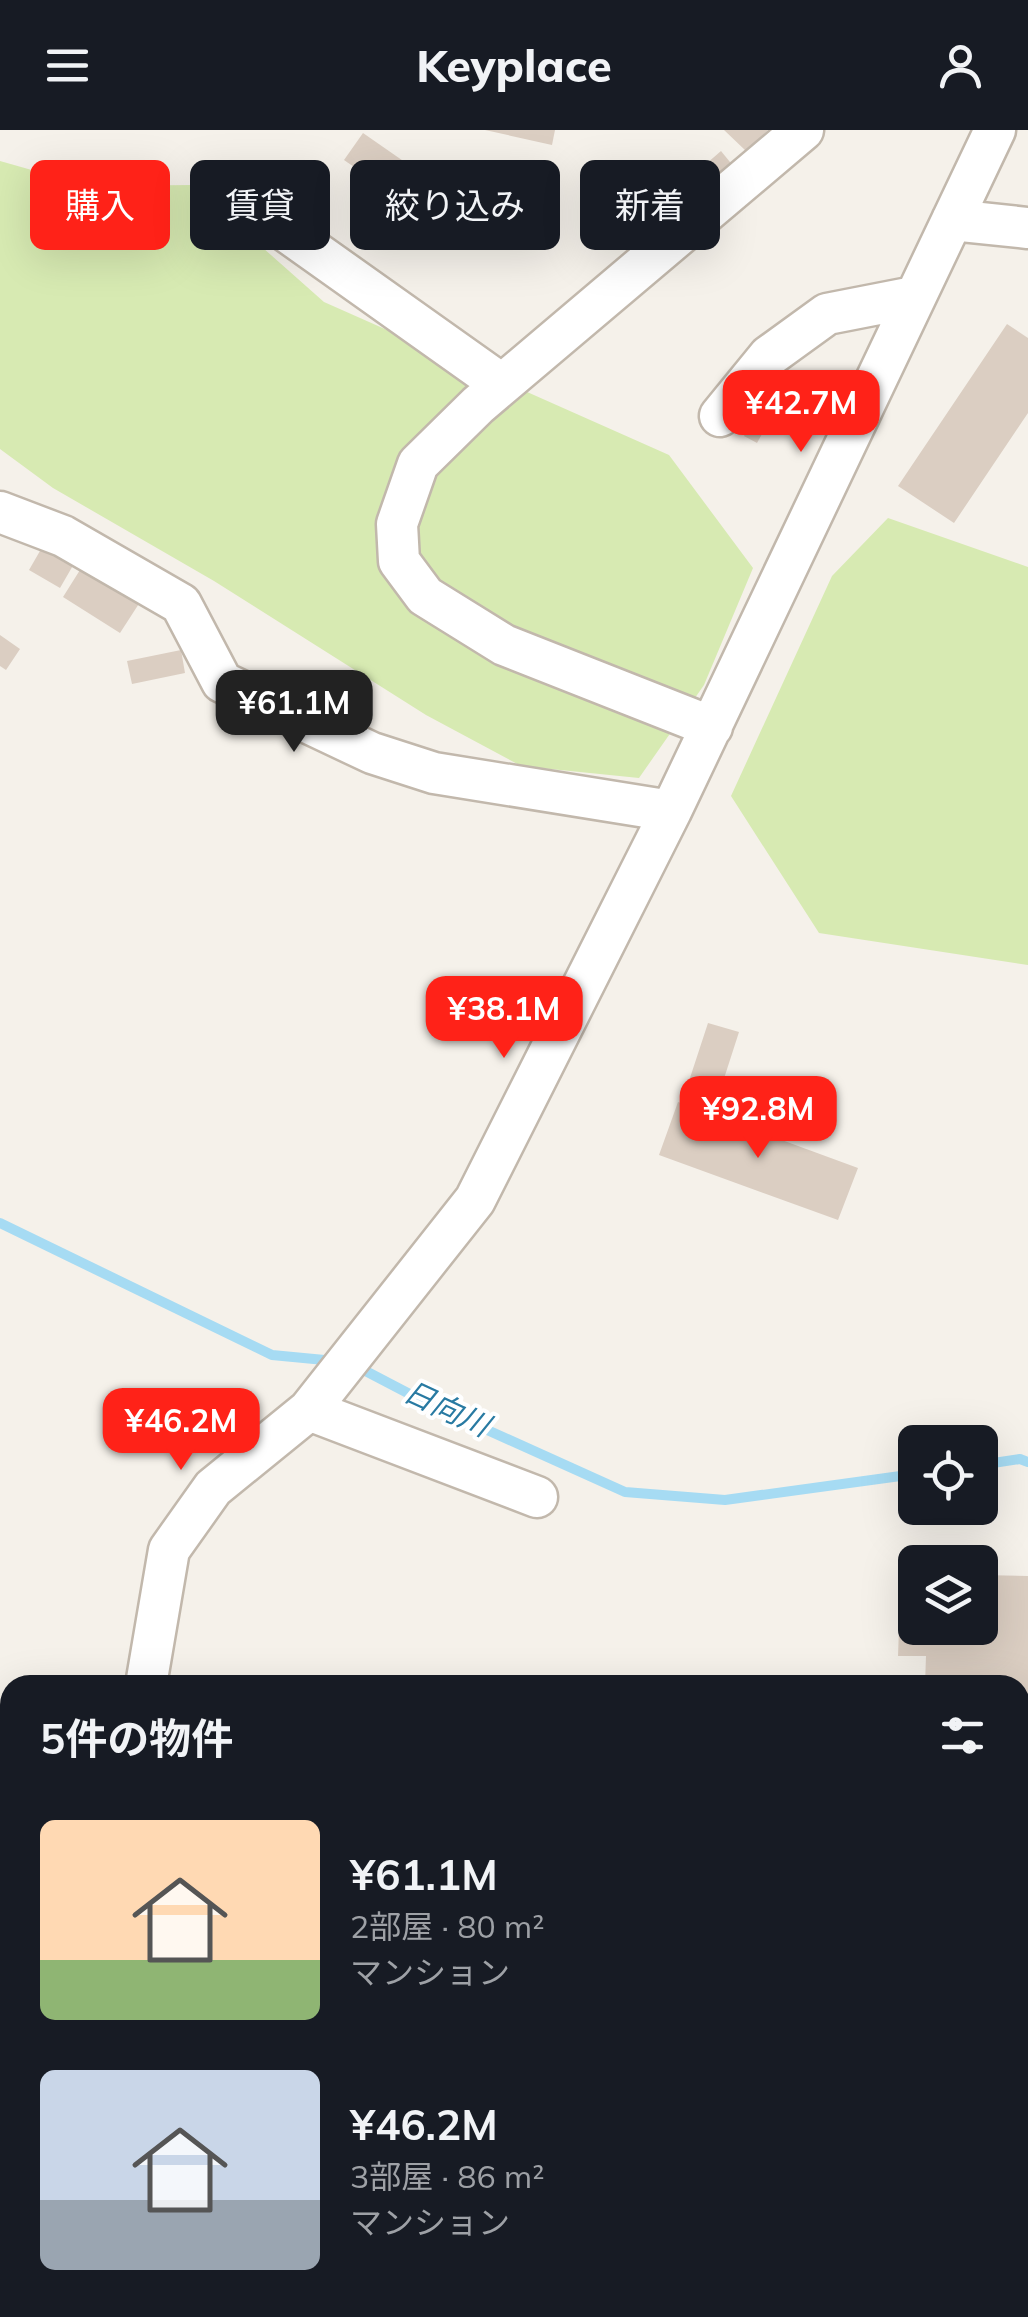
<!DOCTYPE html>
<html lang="ja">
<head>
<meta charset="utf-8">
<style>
	:root { --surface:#171b24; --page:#242831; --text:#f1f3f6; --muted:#9ea1a6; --accent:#ff2218 }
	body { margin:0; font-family:Mulish,"Noto Sans JP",sans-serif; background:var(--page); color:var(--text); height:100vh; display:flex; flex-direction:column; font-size:38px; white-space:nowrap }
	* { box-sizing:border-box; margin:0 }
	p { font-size:32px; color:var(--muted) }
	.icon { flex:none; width:55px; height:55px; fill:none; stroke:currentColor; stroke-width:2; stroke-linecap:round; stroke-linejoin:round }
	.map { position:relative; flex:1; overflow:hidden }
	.side { position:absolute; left:0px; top:1545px; width:1030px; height:642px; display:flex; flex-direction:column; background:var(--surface); border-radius:30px 30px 0 0; box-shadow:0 10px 40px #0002 }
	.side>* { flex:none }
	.top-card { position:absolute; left:30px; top:30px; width:970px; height:90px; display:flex; gap:20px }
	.fabs { position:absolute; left:898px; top:1295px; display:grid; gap:20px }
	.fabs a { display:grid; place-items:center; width:100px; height:100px; border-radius:15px; background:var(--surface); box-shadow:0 10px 40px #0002; font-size:50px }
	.price { position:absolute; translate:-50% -85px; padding:0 22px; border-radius:20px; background:var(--accent); color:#fff; font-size:32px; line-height:65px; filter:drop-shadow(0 2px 5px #0008) }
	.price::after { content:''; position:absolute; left:50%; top:60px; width:30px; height:22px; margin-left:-15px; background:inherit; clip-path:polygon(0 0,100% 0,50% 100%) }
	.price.active { background:#222; color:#fff }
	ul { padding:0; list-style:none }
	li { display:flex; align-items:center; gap:30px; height:250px; padding:0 40px }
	li span { display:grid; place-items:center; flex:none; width:280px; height:200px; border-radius:15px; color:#555 }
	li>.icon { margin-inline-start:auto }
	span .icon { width:120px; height:120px; fill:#fffc; stroke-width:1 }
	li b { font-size:42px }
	h2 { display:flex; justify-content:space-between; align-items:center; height:120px; padding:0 40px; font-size:42px }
	.chip { padding:0 35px; border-radius:15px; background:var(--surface); box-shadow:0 10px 40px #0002; font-size:35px; line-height:90px }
	.chip.active { background:var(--accent); color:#fff }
	header { display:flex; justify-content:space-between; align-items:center; height:130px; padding:0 40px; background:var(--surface); font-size:45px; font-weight:800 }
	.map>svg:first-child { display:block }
	.green { fill:#d7eab2 }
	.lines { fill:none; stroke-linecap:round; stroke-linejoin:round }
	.stream { stroke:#a6dbf3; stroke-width:10 }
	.building { fill:#dbcec2 }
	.minor-casing { stroke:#c2b8ac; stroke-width:45 }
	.minor { stroke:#fff; stroke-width:40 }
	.labels { text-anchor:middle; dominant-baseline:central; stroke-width:8; stroke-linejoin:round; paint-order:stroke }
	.water-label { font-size:30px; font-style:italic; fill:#287aa2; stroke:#fff }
</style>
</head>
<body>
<header><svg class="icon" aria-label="menu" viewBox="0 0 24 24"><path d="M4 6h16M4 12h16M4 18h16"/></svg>Keyplace<svg class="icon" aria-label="person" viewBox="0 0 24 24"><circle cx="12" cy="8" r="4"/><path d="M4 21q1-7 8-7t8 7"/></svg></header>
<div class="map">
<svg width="1028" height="2187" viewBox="0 0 1028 2187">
	<rect width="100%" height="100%" fill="#f5f1ea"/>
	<path class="green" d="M0 31 88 56 192 55 324 172 669 325 753 438 704 555 639 648 521 636 426 585 214 451 53 358 0 319Z
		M888 388 1028 437V835L819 803 731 666 832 446Z"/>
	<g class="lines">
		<path class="stream" d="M0 1093 272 1225 335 1231
			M356 1236 423 1271 625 1362 725 1370 915 1344
			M980 1335 1020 1329 1028 1332"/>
	</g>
	<path class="building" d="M485 0H555L552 15Z
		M724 0H768L746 21Z
		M363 3 422 44 403 71 344 30Z
		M721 21 734 37 719 50 706 34Z
		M1007 194 1028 208V283L954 393 898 356Z
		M754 288 767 295 757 313 744 306Z
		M44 414 75 432 60 458 29 440Z
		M85 432 142 469 120 503 63 467Z
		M0 505 20 519 6 540 0 536Z
		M181 520 185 543 132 554 127 531Z
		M708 893 739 902 719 964 688 954Z
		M678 972 858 1038 838 1090 659 1025Z
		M901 1442 915 1443V1498H980V1445L1028 1446V1629H1020V1555H925L926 1526H898Z"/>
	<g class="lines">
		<g class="minor-casing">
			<path id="minor" d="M952 90 1028 98
				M273 92 501 254
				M720 286 769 226 827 184 914 167
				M0 382 63 406 181 474 222 552 372 623 434 643 671 681
				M712 597 504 515 425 466 399 431 397 394 418 334 478 275 803 0
				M309 1280 537 1367
				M146 1555 169 1420 213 1358 309 1280 475 1070 671 681 995 0
				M1020 1688H1028
				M0 1739 10 1738
				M905 2187 906 2178"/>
		</g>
		<use href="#minor" class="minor"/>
	</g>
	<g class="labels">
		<g class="water-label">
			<text transform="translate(447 1278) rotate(25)">日向川</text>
		</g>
	</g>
</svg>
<div class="fabs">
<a><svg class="icon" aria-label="locate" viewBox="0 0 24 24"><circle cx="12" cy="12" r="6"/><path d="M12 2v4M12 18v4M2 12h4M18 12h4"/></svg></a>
<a><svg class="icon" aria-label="layers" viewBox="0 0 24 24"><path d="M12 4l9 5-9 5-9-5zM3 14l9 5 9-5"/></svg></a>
</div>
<b class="price" style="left:801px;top:325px">¥42.7M</b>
<b class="price active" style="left:294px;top:625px">¥61.1M</b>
<b class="price" style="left:504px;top:931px">¥38.1M</b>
<b class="price" style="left:758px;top:1031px">¥92.8M</b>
<b class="price" style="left:181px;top:1343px">¥46.2M</b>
<div class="top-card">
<a class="chip active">購入</a>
<a class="chip">賃貸</a>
<a class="chip">絞り込み</a>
<a class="chip">新着</a>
</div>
<section class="side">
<h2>5件の物件<svg class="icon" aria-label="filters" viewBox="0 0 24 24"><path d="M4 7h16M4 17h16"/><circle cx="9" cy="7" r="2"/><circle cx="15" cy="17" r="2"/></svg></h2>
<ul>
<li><span style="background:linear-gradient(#ffd9b3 70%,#8fb573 0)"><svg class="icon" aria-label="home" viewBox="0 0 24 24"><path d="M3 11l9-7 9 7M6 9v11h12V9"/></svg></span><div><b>¥61.1M</b><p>2部屋 · 80 m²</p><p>マンション</p></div></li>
<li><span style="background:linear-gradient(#c9d6e8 65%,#9aa5b1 0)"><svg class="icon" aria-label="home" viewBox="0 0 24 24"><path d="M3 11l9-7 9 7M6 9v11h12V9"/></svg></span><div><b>¥46.2M</b><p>3部屋 · 86 m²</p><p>マンション</p></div></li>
</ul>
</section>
</div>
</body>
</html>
